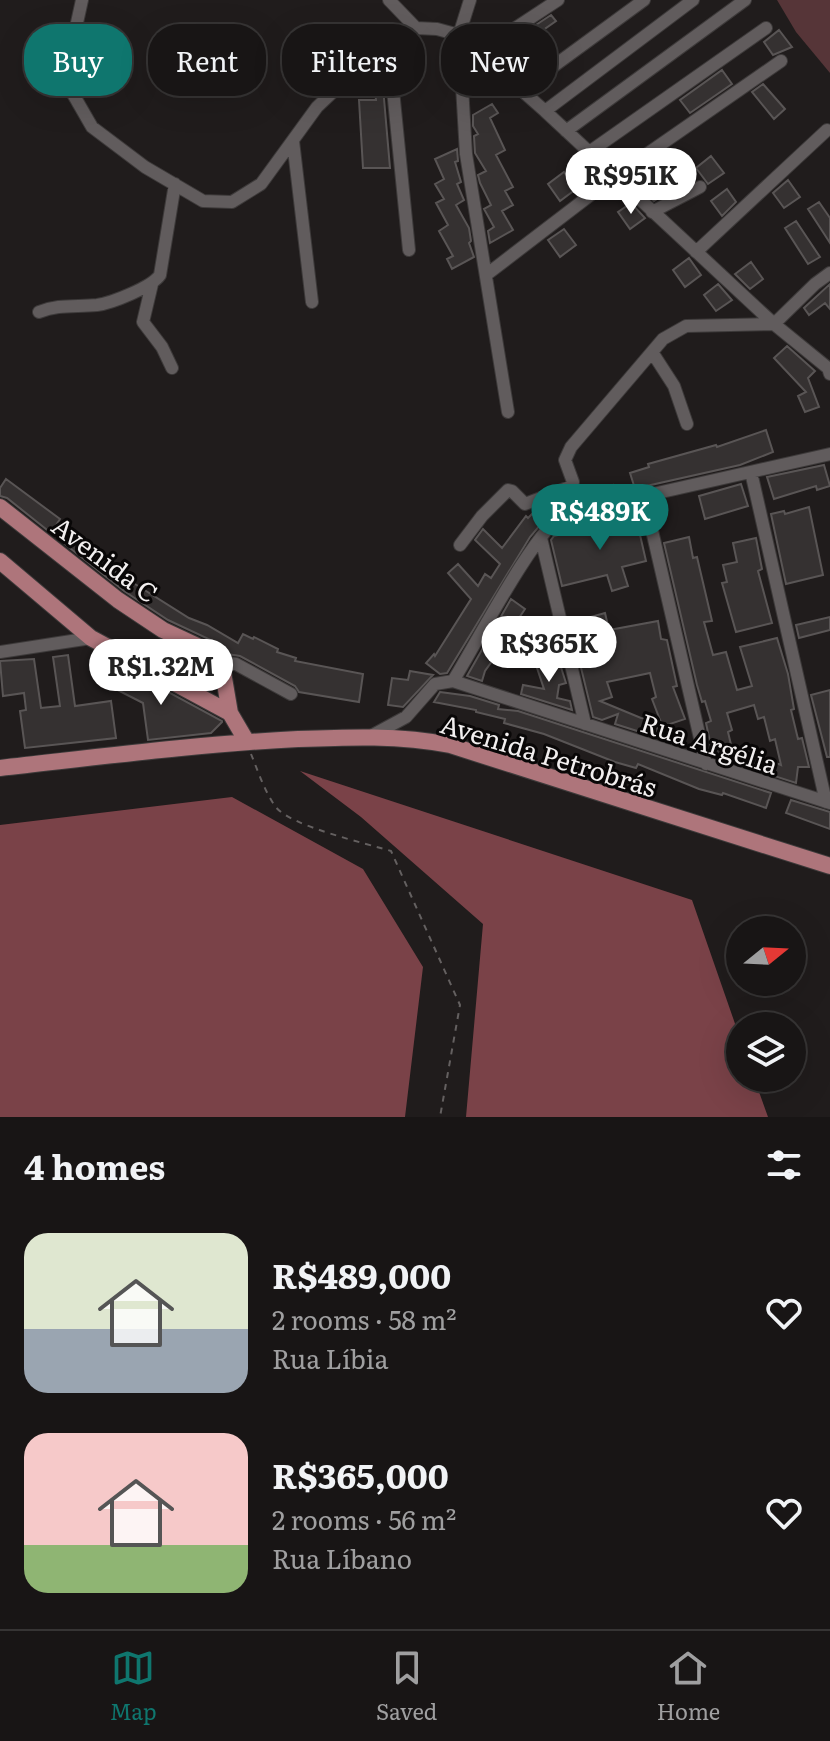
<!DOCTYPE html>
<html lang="en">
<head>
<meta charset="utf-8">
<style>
	:root { --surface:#181515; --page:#211e1e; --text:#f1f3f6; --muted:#9f9fa0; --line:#363434; --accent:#0f766e }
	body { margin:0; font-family:Literata,serif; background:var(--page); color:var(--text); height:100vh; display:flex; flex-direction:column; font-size:30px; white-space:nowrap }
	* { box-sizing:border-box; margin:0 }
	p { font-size:26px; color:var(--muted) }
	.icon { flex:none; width:44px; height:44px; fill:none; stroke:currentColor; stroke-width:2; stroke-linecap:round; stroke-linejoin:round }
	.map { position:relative; height:1117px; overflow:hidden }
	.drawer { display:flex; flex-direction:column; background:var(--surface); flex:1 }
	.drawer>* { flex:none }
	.guide { position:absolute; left:24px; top:24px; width:782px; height:72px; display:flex; gap:16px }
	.needle { width:52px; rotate:72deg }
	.fabs { position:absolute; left:726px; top:916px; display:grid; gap:16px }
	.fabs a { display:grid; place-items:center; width:80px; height:80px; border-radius:50%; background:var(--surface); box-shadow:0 8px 32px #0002,0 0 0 2px var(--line); font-size:40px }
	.price { position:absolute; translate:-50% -68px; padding:0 18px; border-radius:28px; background:#fff; color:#222; font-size:26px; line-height:52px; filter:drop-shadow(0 2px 4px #0008) }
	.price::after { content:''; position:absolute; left:50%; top:48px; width:24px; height:18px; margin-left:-12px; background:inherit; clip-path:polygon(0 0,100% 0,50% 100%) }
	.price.selected { background:var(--accent); color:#fff }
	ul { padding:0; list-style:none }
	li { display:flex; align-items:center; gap:24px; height:200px; padding:0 24px }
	li span { display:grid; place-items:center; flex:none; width:224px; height:160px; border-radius:24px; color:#555 }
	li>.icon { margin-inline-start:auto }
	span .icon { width:96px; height:96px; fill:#fffc; stroke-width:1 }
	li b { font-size:34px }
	h2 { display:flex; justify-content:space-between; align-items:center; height:96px; padding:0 24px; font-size:34px }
	.pill { padding:0 28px; border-radius:32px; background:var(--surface); box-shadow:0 8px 32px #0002,0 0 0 2px var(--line); font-size:28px; line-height:72px }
	.pill.selected { background:var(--accent); color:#fff }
	.dock { display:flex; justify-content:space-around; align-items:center; height:112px; border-top:2px solid var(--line); background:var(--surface); font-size:22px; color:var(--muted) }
	.dock a { display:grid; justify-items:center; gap:4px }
	.dock .selected { color:var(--accent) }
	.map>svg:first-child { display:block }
	.green { fill:#563538 }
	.forest { fill:#7a4248 }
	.building { fill:#353131; stroke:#595555; stroke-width:2; fill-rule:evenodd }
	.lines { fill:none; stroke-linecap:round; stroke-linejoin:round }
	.minor-casing { stroke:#3d3a3a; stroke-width:14 }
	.major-casing { stroke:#3d3a3a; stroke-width:18 }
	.path { stroke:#646060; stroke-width:2; stroke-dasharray:6 6; stroke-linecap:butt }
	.minor { stroke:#615c5d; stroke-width:12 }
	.major { stroke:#ae757b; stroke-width:16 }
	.labels { text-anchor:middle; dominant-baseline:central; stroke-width:6; stroke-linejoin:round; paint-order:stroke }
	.street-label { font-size:26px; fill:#f2efef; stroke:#090707 }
</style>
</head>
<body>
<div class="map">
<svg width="830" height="1117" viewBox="0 0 830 1117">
	<rect width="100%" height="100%" fill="#201c1c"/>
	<path class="green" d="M777 0H830V73L796 32Z"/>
	<path class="forest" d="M300 771 692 900 740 1038V1078H754L768 1117H466L483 924 361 817Z
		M232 797 363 869 423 967 405 1117H0V825Z"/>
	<path class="building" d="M551 15 556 21 500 60 495 52Z
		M779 30 792 47 773 55 764 42Z
		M381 64 390 168H363L359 100H376L372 67Z
		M722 70 732 84 690 113 680 100Z
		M763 84 785 109 774 119 752 92Z
		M492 104 498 113 490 118 505 150 496 155 513 187 505 191 513 205 502 211 513 230 490 243 488 231 494 227 484 209 491 205 480 183 478 175 486 171 475 153 474 136 478 134 473 126V115Z
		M457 149 458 161 455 162 461 182 457 184 464 200 456 205 469 228 471 241 469 243 474 257 452 269 447 259 453 256 439 231 448 225 436 203 444 199 435 184 444 179 435 159Z
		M711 156 724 173 708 184 696 168Z
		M564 172 576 189 560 201 548 184Z
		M656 175 668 192 654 201 640 187Z
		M788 180 800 197 784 208 773 193Z
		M727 189 736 202 722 216 711 201Z
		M819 202 830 218V243L808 209Z
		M631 203 645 218 630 229 618 212Z
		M796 221 820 257 808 264 785 228Z
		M564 229 576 245 560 257 548 240Z
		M689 258 701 275 685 287 673 270Z
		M751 262 763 279 750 289 735 274Z
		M718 284 732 300 716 311 704 295Z
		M830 284V309L825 303 809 315 804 308Z
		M787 346 815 371 808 378 819 407 805 412 798 396 806 392 774 358Z
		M766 430 773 452 740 465 642 487 636 492 630 473 649 467 648 464 716 445 717 447Z
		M824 465 830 486 817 490 816 486 774 499 767 477Z
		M6 479 60 519 51 533 7 498 0 496V488Z
		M741 484 748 506 705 519 699 496Z
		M613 485 616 499 596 503 593 490 571 508 565 499 578 492Z
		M561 500 565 505 559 507 546 518 530 537 447 673 440 674 426 663 434 654 435 656 471 599 448 573 458 564 478 586 485 574 491 578 500 564 475 540 483 529 502 548 526 516 528 518 537 509 541 512Z
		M809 507 823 575 786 584 771 514 784 511 785 514Z
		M635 513 646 561 622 567 628 586 612 591 607 575 562 586 551 540 554 536 598 525 597 522Z
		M72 530 79 537 77 539 111 562 108 567 189 618 207 625 238 643 243 634 253 639 254 637 278 649 277 652 296 658 295 661 363 674 359 702 299 692 295 686 240 656 227 654 213 641 168 620 124 591 61 541Z
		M689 537 693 558 697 557 712 621 704 622 713 655 726 652 737 690 752 686 740 647 777 638 788 674 794 709 791 710 798 739 802 738 809 767H798L796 783 737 764 743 750 781 765 775 739 770 741 764 717 758 719 754 705 727 713 732 730 728 732 733 753 713 756 706 723 711 721 705 701 702 702 697 685 664 543Z
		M756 538 762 569 758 571 772 623 736 632 722 583 727 582 723 565 737 562 733 543Z
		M511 599 525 609 511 630 514 631 485 671 482 681 467 676Z
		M605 613 609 630 658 621 661 639 667 640 677 686 673 687 685 719 658 728 656 737 615 724 618 714 602 720 593 717 574 639 585 636 580 620ZM650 673 656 697 652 699 660 720 641 718 600 701 612 697 607 682Z
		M830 617V630L799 638 796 625Z
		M68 655 75 706 111 701 116 738 25 748 20 711 26 710 24 693 3 696 0 661 34 659 41 708 60 706 53 657Z
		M558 658 566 683 559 685 557 698 570 701 572 710 521 694 523 685 544 689 536 665Z
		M111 661 222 721V722L211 733 148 740 143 703 100 681Z
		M410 671 433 675 403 707 388 705 392 678 408 680Z
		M830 690V757H827L811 695Z
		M440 692 470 696 499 705 498 709 518 711 771 793 766 808 723 793 722 795 699 789 638 764 636 768 615 762 544 734 504 723 505 719 476 712V710L434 702Z
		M791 800 830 812V829L786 813Z"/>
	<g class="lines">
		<g class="minor-casing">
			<path id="minor" d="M82 0 71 50 73 94 92 127 145 167 203 201 232 202 261 184 317 107 388 40 416 28 437 29 459 35 545 111 774 324 828 368 830 374
				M389 0 416 28
				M470 0 459 35 466 154 508 412
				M388 40 409 250
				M479 52 558 0
				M521 90 644 0
				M545 111 693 0
				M566 131 745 0
				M293 141 312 302
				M588 153 766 28
				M652 212 700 187
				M696 252 827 130
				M486 275 614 177 781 61
				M152 284 143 322 162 347 172 368
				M39 312C58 304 76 307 97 305 112 303 152 287 160 275L175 184
				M652 352 674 386 687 424
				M751 472 826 802
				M541 538 585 724
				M460 545 482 516 508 490 512 491 525 504 572 486 573 482 565 460 571 447 663 339 686 326 774 324 815 284 830 273
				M0 652 91 638
				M223 672 229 663 236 664 291 694
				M453 681C475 646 534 531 564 514
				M371 736 406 717 435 684 453 681 830 803
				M706 764 644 496 830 454"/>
		</g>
		<g class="major-casing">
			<path id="major" d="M0 507 118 600 163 630 208 651 216 658 223 672 230 713 247 742
				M0 561 91 638 230 713
				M0 768C99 757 198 744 298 739 349 737 399 735 450 745L830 866"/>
		</g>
		<path class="path" d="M251 754C258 771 264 790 275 806 289 826 365 843 391 851L460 1005 440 1117"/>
		<use href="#minor" class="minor"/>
		<use href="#major" class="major"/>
	</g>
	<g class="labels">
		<g class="street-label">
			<text transform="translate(106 558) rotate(37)">Avenida C</text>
			<text transform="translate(710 742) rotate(18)">Rua Argélia</text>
			<text transform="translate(549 754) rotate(17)">Avenida Petrobrás</text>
		</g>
	</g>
</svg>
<div class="fabs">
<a><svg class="needle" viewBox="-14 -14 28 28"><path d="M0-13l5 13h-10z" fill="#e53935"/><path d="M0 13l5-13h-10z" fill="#9f9fa0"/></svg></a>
<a><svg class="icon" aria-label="layers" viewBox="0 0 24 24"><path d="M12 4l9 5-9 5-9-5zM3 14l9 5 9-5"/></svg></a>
</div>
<b class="price" style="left:631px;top:216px">R$951K</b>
<b class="price selected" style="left:600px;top:552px">R$489K</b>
<b class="price" style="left:549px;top:684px">R$365K</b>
<b class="price" style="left:161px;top:707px">R$1.32M</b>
<div class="guide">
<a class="pill selected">Buy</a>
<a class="pill">Rent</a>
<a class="pill">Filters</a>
<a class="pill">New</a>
</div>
</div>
<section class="drawer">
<h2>4 homes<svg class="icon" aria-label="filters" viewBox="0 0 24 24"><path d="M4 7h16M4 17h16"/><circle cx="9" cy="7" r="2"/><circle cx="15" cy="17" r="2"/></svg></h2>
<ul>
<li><span style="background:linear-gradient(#dfe7d0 60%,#9aa5b1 0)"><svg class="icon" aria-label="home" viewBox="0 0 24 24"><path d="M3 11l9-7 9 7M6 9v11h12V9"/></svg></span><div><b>R$489,000</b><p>2 rooms · 58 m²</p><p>Rua Líbia</p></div><svg class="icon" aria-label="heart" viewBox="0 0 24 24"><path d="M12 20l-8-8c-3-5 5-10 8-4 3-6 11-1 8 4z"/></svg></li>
<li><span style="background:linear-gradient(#f6c9c9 70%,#8fb573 0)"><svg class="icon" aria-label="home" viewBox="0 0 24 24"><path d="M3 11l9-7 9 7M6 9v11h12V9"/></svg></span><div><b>R$365,000</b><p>2 rooms · 56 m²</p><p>Rua Líbano</p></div><svg class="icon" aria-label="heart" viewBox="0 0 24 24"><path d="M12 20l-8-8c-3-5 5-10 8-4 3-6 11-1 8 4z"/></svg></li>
</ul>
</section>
<nav class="dock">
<a class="selected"><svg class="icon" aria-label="map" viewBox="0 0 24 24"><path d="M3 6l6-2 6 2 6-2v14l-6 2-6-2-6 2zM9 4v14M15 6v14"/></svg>Map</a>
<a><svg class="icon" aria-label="saved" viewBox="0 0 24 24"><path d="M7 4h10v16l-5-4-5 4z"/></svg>Saved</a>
<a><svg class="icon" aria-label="home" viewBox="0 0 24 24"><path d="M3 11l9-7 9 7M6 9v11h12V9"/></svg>Home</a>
</nav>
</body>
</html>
